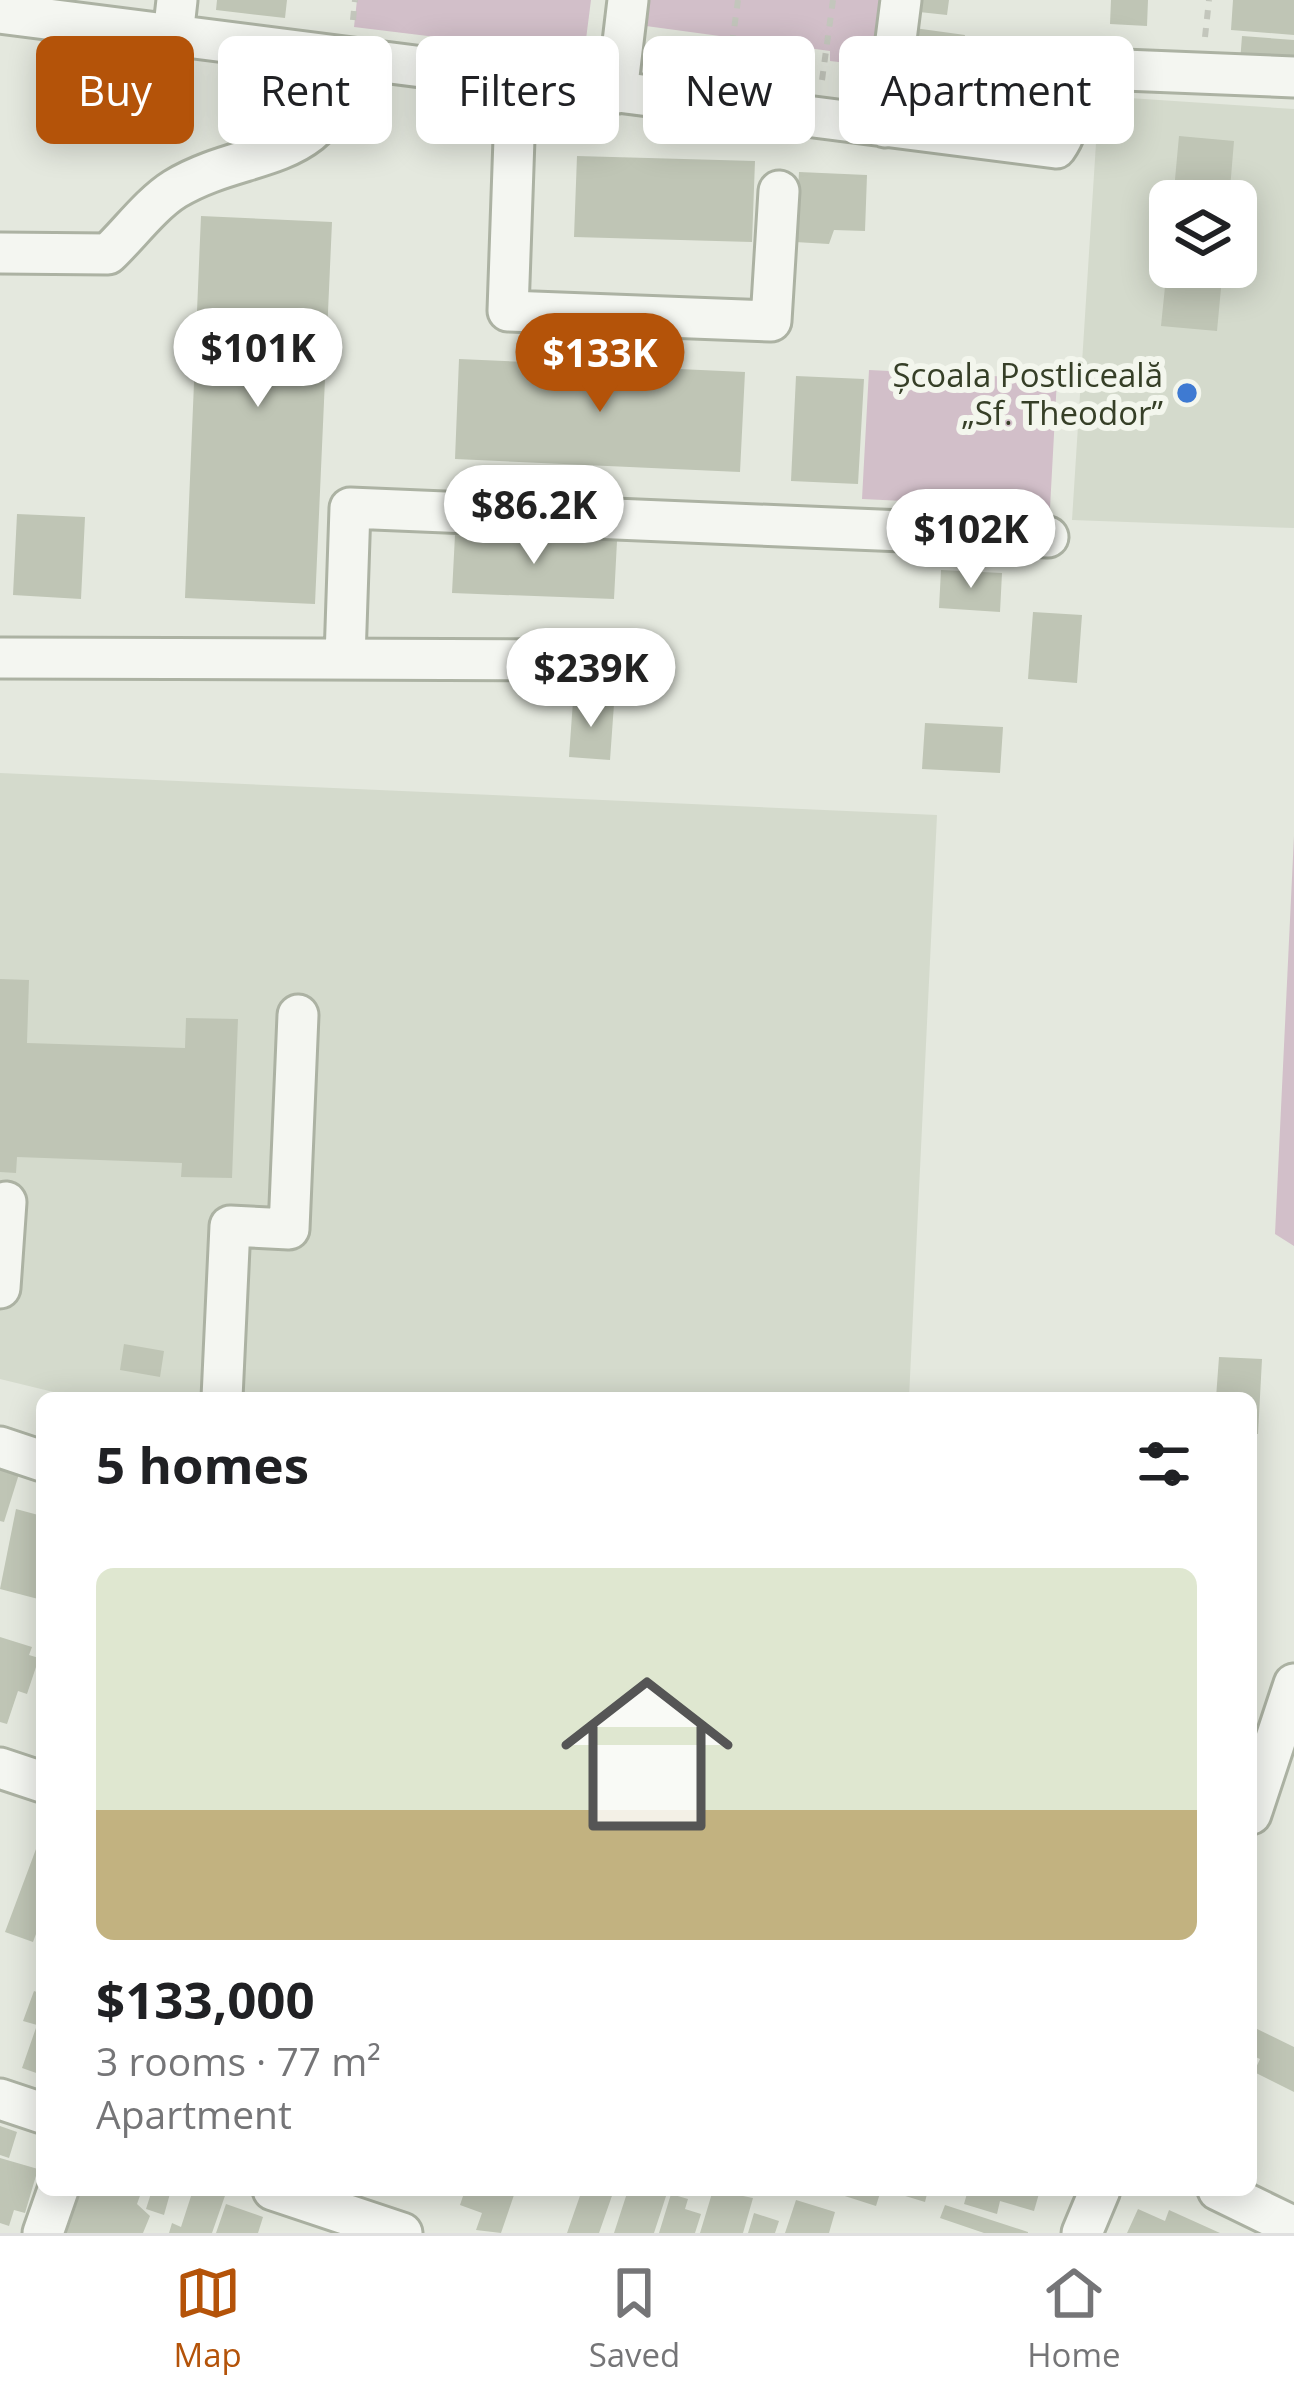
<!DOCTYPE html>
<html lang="en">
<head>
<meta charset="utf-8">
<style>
	:root { --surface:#fff; --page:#f2f2f2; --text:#202124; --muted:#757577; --line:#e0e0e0; --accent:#b45309 }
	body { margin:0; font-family:"Open Sans",sans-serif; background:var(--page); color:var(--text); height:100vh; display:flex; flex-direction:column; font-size:45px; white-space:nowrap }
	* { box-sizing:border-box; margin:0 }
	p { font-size:39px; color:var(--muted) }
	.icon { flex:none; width:66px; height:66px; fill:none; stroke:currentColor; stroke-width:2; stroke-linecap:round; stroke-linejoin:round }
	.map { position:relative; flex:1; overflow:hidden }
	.sheet { position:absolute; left:36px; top:1392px; width:1221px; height:804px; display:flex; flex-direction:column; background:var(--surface); border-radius:18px; box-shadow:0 6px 30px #0003 }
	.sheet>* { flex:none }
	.banner { position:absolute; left:36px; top:36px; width:1224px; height:108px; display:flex; gap:24px }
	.controls { position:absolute; left:1149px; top:180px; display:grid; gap:24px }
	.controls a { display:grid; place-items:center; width:108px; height:108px; border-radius:18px; background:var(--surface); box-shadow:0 6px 30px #0003; font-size:60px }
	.price { position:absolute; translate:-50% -102px; padding:0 27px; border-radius:42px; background:#fff; color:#222; font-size:39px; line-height:78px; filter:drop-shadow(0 3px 6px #0008) }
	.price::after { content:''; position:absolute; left:50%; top:72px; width:36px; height:27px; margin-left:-18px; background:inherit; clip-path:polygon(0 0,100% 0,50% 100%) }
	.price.current { background:var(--accent); color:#fff }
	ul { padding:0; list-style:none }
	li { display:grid; align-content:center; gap:24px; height:636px; padding:0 60px }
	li+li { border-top:3px solid var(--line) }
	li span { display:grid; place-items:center; height:372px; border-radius:18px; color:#555 }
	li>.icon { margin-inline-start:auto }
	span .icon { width:216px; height:216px; fill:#fffc; stroke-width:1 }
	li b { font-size:51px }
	h2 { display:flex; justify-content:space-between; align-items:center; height:144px; padding:0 60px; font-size:51px }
	.chip { padding:0 42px; border-radius:18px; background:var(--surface); box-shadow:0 6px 30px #0003; font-size:42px; line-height:108px }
	.chip.current { background:var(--accent); color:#fff }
	.tab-bar { display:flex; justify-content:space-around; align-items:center; height:168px; border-top:3px solid var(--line); background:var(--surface); font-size:33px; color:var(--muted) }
	.tab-bar a { display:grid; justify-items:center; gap:6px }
	.tab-bar .current { color:var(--accent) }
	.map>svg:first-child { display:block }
	.built { fill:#d4dacc; fill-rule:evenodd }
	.green { fill:#d2bfc9 }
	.building { fill:#bfc5b5 }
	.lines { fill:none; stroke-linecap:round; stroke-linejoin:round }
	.minor-casing { stroke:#acb2a3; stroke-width:45 }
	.path { stroke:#c3c6bc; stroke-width:6; stroke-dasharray:9 9; stroke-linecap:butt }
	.minor { stroke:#f4f6f1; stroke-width:39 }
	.poi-dot { fill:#3e7ad2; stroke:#f3f6ed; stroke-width:4.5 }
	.labels { text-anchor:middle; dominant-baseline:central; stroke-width:12; stroke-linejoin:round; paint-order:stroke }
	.poi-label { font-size:33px; fill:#363f27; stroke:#f3f6ed; text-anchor:end }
</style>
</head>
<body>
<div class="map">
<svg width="1294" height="2233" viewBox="0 0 1294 2233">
	<rect width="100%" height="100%" fill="#e4e8de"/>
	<path class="built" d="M1099 96 1294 109V528L1072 520ZM1170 201H1236V267H1170Z
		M0 773 937 815 909 1398H78L0 1379Z"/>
	<path class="green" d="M357 0H591L584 55 354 27Z
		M649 0H890L881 67 830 61V51L646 26Z
		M869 370 1057 379 1050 508 862 499Z
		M1294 836V1246L1275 1234Z"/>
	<path class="building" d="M217 0H287L285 18 216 10Z
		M911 0H949L947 15 910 11Z
		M1111 0H1148L1147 26 1110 24Z
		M1233 0H1294V35L1231 30Z
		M907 27 965 35 961 70 903 62Z
		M1242 36 1294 40V66L1240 62Z
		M1017 66 1051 70 1052 119 915 103 916 88 897 86 899 67 1015 80Z
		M1179 136 1234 141 1229 201H1173Z
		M577 156 755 161 752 242 574 237Z
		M799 172 867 175 865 231 834 230 829 244 795 242Z
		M201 216 332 222 315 604 185 598Z
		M1167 267H1223L1217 331 1161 326Z
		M459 359 745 372 740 472 455 459Z
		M796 376 864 379 858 484 791 481Z
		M17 514 85 517 81 599 13 595Z
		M455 535 617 541 614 599 452 593Z
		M941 570 1002 573 1000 612 939 608Z
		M1033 612 1082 615 1077 683 1028 679Z
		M573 701 614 704 610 760 569 757Z
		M925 723 1003 727 1000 773 922 769Z
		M0 979 29 980 27 1043 185 1048 186 1018 238 1019 232 1178 181 1177 182 1163 17 1157 16 1173 0 1172Z
		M124 1344 164 1351 160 1377 120 1370Z
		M1219 1357 1262 1359 1258 1434H1251V1398H1216Z
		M0 1468 19 1474 4 1522 0 1521Z
		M16 1509 42 1516V1600L0 1589Z
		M0 1637 32 1647 29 1655 39 1658 27 1694 18 1691 7 1724 0 1722Z
		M42 1833V1918L33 1942 5 1932Z
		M34 1991 42 1994V2075L22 2068 37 2025 23 2021Z
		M1251 2026 1294 2047V2092L1254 2072 1260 2059 1251 2055Z
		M0 2126 17 2132 9 2158 0 2155Z
		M0 2158 38 2169 25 2213 14 2210 9 2226 0 2223Z
		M75 2190H142L137 2204 150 2216 143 2233H59Z
		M152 2190H171L164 2215 146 2209Z
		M193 2190H227L212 2233H169L172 2223 181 2227Z
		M465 2190H529L527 2196 515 2192 501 2233 476 2230 482 2213 460 2205Z
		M582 2190H614L599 2233H567Z
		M628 2190H668L654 2233H614Z
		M713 2190 753 2198 743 2233H700Z
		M826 2190H881L876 2206Z
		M903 2190H928L925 2202 902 2195Z
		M968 2190H1040L1034 2211 1000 2201 997 2214 964 2204Z
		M671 2194 688 2199 685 2209 701 2214 695 2233H659Z
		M796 2200 835 2212 829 2233H785Z
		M226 2204 263 2217 258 2233H216Z
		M945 2205 1028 2232V2233H984L940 2218Z
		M1138 2209 1165 2221 1169 2210 1220 2233H1127Z
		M754 2213 779 2221 775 2233H748Z"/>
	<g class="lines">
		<g class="minor-casing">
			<path id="minor" d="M0 13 1056 148C1072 126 1068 105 1077 80L1099 69 1294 77
				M173 36 177 0
				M516 81 508 311 771 321 779 191
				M617 93 628 0
				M885 127 901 0
				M0 253 108 254C129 234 151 204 175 189 248 145 330 168 347 59
				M0 658 592 660
				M345 658 350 508 1048 537
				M0 1288 6 1202
				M222 1398 230 1226 289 1229 298 1015
				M0 1447 42 1461
				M0 1768 42 1782
				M1251 1814 1294 1684
				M0 2099 42 2113
				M273 2190 402 2233
				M1218 2190 1294 2227
				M43 2233 58 2190
				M1082 2233 1100 2190"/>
		</g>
		<path class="path" d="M353 20 355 0
			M1205 37 1209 0
			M732 44 738 0
			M822 80 833 0"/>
		<use href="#minor" class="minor"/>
	</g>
	<circle class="poi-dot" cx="1187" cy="393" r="12"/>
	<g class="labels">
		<g class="poi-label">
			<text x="1163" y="374">Școala Postliceală<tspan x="1163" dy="38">„Sf. Theodor”</tspan></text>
		</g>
	</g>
</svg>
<div class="controls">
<a><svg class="icon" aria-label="layers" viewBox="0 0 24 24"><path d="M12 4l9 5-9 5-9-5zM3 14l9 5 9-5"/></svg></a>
</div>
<b class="price" style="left:258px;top:410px">$101K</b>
<b class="price current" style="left:600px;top:415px">$133K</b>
<b class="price" style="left:534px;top:567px">$86.2K</b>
<b class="price" style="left:971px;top:591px">$102K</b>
<b class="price" style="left:591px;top:730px">$239K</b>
<div class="banner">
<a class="chip current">Buy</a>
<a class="chip">Rent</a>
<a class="chip">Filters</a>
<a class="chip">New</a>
<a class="chip">Apartment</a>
</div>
<section class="sheet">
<h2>5 homes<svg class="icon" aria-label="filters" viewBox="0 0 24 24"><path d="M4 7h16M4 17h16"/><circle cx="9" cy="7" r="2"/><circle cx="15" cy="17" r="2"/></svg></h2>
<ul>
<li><span style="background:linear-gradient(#dfe7d0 65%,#c2b280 0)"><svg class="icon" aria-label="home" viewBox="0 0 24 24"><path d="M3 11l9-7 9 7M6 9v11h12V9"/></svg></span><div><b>$133,000</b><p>3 rooms · 77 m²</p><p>Apartment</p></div></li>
</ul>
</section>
</div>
<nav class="tab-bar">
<a class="current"><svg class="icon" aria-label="map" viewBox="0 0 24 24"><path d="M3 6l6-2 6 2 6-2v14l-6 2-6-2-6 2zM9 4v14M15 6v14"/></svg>Map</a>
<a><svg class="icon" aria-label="saved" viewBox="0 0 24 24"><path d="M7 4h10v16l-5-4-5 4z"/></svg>Saved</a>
<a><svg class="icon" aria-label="home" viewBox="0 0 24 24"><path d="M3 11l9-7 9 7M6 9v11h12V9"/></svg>Home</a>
</nav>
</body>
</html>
